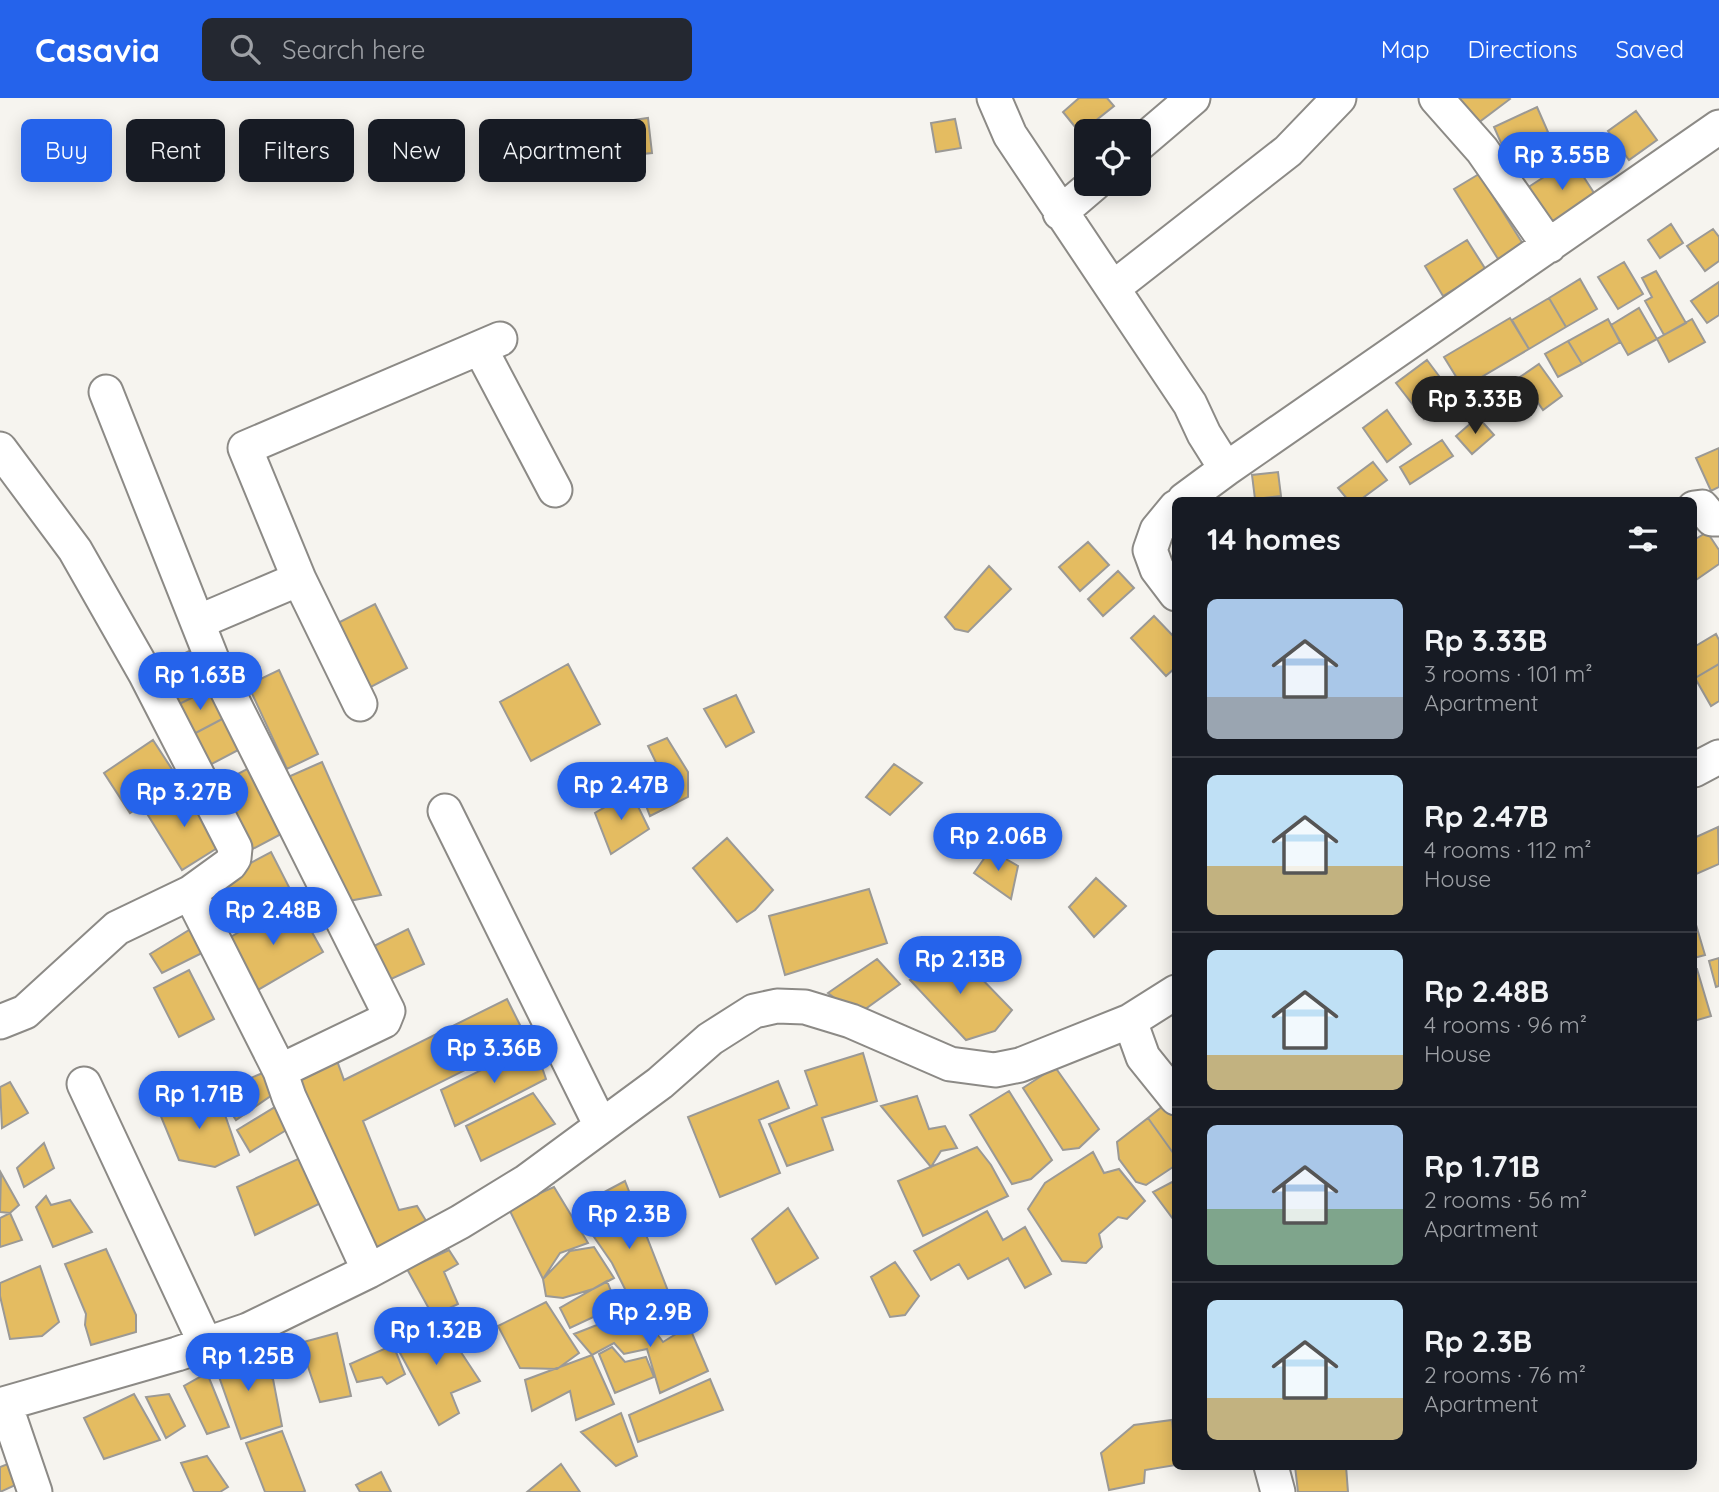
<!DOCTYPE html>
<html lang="en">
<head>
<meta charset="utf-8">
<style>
	:root { --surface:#171b24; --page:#242831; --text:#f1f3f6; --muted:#9ea1a6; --line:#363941; --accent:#2563eb }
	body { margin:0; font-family:Quicksand,sans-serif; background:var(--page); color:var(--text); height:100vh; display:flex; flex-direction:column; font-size:26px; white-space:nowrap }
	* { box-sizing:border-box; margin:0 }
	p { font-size:23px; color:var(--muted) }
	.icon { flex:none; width:38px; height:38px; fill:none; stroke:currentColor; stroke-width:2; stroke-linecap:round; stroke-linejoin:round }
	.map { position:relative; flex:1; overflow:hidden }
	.sheet { position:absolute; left:1172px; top:399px; width:525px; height:973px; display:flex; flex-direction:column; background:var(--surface); border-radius:10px; box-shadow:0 4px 18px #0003 }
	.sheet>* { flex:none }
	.guide { position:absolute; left:21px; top:21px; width:665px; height:63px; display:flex; gap:14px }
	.tools { position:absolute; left:1074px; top:21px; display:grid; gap:14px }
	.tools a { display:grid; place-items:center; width:77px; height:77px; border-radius:10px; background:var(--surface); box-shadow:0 4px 18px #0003; font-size:35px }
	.price { position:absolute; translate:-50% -60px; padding:0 16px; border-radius:24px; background:var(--accent); color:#fff; font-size:23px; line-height:46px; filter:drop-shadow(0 2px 4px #0008) }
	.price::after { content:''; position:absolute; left:50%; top:42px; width:21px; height:16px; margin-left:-10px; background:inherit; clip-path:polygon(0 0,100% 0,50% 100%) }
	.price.current { background:#222; color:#fff }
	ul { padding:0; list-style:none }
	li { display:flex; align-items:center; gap:21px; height:175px; padding:0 35px }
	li+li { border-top:2px solid var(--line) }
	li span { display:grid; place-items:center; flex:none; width:196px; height:140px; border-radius:10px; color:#555 }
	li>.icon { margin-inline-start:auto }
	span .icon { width:84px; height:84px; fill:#fffc; stroke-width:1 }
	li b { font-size:30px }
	h2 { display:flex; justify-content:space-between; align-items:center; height:84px; padding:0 35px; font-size:30px }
	.pill { padding:0 24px; border-radius:10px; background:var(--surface); box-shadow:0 4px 18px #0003; font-size:24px; line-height:63px }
	.pill.current { background:var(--accent); color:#fff }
	header { display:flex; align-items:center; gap:42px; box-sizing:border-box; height:98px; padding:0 35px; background:var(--accent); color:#fff }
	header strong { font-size:33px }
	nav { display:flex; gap:38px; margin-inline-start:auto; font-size:24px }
	.search { width:490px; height:63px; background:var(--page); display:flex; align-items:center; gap:18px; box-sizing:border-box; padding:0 24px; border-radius:10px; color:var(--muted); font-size:26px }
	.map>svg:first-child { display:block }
	.building { fill:#e4bc61; stroke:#9b9995; stroke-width:2 }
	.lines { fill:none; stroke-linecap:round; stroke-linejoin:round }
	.minor-casing { stroke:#8c8a86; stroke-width:37 }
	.minor { stroke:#fff; stroke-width:33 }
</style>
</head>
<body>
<header>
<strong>Casavia</strong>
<div class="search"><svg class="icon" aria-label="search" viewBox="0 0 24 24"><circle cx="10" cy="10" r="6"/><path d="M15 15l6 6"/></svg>Search here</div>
<nav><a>Map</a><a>Directions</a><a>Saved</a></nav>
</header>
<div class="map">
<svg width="1719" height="1394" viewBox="0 0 1719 1394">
	<rect width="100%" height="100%" fill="#f6f4ef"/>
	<path class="building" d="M1079 0H1107L1114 8 1080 35 1063 14Z
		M1454 0H1509L1510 1 1474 28Z
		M1537 9 1548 34 1505 54 1494 29Z
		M1636 13 1657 42 1629 62 1608 33Z
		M648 20 652 55 622 58 619 24Z
		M955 21 961 50 936 54 931 25Z
		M1572 61 1596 98 1551 127 1527 90Z
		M1479 76 1523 146 1498 161 1454 91Z
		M1671 126 1683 145 1660 160 1648 142Z
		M1713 131 1719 139V163L1705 173 1687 148Z
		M1467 142 1486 172 1443 198 1425 168Z
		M1624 164 1643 196 1618 211 1598 179Z
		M1656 173 1686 225 1664 237 1645 203 1652 199 1642 180Z
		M1580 181 1597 211 1566 229 1549 200Z
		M1719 184V217L1707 225 1691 203Z
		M1549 200 1566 229 1529 251 1512 222Z
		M1639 210 1657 241 1628 257 1611 227Z
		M1510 220 1529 251 1463 290 1444 259Z
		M1608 221 1620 244 1582 266 1568 243Z
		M1692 221 1705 244 1669 264 1657 241Z
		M1568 243 1582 266 1558 279 1545 256Z
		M1427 262 1454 298 1424 321 1396 285Z
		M1539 266 1562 298 1543 312 1520 279Z
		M1387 312 1411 346 1387 364 1363 330Z
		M1478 319 1494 337 1472 356 1456 338Z
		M1442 342 1453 358 1410 386 1400 369Z
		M1719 350V389L1711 393 1696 360Z
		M1373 364 1387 382 1360 402H1348L1338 390Z
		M1278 374 1281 398 1255 401 1252 377Z
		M1707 434 1719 452V466L1696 482 1694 442Z
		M1088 444 1109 467 1080 493 1059 469Z
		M989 468 1011 491 968 534 955 531 945 519Z
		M1118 473 1134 490 1103 518 1088 501Z
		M375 506 407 570 367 591 334 527Z
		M1154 518 1176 541V569L1166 578 1131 540Z
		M1716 536 1719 542V566L1695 580 1694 549Z
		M193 551 212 590 173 609 153 571Z
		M568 566 600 626 531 663 500 604Z
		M1719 566V603L1711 608 1695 580Z
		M279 572 318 656 287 671 248 587Z
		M212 590 226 619 188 639 173 609Z
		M736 597 754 634 726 649 704 611Z
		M226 619 242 650 204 670 188 639Z
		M667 640 688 674V699L650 718 640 692 665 683 648 648Z
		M153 642 179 682 130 715 104 675Z
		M322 664 381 797 343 804 288 679Z
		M894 666 922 685 890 717 866 699Z
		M249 670 283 735 245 755 211 690Z
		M185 689 222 747 182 772 146 714Z
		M631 694 649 731 611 756 595 715Z
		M1718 729 1719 766 1694 777V740Z
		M727 740 773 792 755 812 737 824 693 770Z
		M990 752 1018 768 1011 801 974 775Z
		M271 754 291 793 235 823 215 784Z
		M1096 780 1126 808 1094 839 1069 809Z
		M869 791 887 845 785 877 769 818Z
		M294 802 323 854 251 896 222 844Z
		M1694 820 1705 857 1694 860Z
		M194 829 206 853 162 875 150 856Z
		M408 831 424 866 389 882 374 848Z
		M931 844 947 852 945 873 976 875 1012 912 995 933 966 942 910 882 930 870 919 851Z
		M1719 860V888L1716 889 1709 863Z
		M877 861 900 886 857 917 828 895Z
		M1694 871H1697L1711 918 1694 923Z
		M189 872 214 921 179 939 154 890Z
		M507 901 527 941 363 1023 399 1112 417 1108 428 1126 371 1156 296 981 336 960 344 982Z
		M534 946 546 981 455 1028 441 992Z
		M863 955 877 1003 822 1020 833 1052 787 1068 769 1026 817 1007 805 973Z
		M1055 969 1099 1031 1079 1050 1063 1052 1023 990Z
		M265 974 278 993 236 1022 217 994Z
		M778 983 789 1010 759 1022 780 1075 720 1099 688 1019Z
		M10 984 28 1015 2 1030 0 989Z
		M1009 993 1052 1062 1031 1081 1012 1086 970 1017Z
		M217 994 239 1057 215 1069 179 1062 157 1009 178 996 191 1014Z
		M533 995 555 1026 481 1063 466 1028Z
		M917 998 929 1031 945 1028 957 1050 941 1053 931 1069 881 1008Z
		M1168 1004 1176 1014V1059L1148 1020Z
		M280 1006 293 1028 250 1054 237 1032Z
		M1148 1020 1176 1059V1067L1146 1087 1136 1084 1119 1061 1117 1044Z
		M44 1045 54 1070 24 1089 17 1070Z
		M977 1049 991 1067 1008 1098 923 1138 898 1083Z
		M1093 1054 1104 1075 1119 1071 1145 1103 1127 1121 1118 1119 1099 1136 1102 1149 1086 1165 1062 1163 1028 1111 1045 1085Z
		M309 1056 327 1102 255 1137 237 1089Z
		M1 1075 19 1107 10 1115 0 1114Z
		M1176 1082V1125L1153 1094Z
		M625 1083 677 1216 663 1228 653 1219 638 1217 612 1165 574 1110Z
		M554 1089 588 1145 560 1155 543 1181 508 1109Z
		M46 1098 51 1107 70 1102 92 1134 53 1149 36 1109Z
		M788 1110 818 1160 776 1186 752 1141Z
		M987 1113 1003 1142 1025 1129 1051 1176 1025 1190 1008 1160 968 1181 959 1166 931 1182 914 1153Z
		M10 1115 22 1142 0 1149V1120Z
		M594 1149 614 1180 593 1191 563 1200 546 1198 543 1181 570 1153Z
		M106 1151 136 1217V1234L91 1247 85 1227 86 1216 65 1166Z
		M449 1152 458 1166 444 1174 458 1206 433 1218 407 1171Z
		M895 1164 919 1198 905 1217 890 1219 871 1179Z
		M40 1168 59 1224 42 1238 10 1241 0 1198V1185Z
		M607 1183 617 1208 570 1230 560 1210Z
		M546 1204 579 1255 557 1271 520 1270 498 1228Z
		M625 1216 634 1232 649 1225 663 1244 689 1228 708 1273 660 1295 647 1251 624 1256 614 1245 592 1257 574 1236Z
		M439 1221 480 1283 451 1295 459 1315 439 1327 393 1242Z
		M337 1235 351 1298 320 1304 300 1245Z
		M237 1247 241 1267 252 1259 262 1276 273 1281 282 1328 241 1341 211 1256Z
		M393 1247 405 1276 387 1286 382 1279 357 1284 350 1266Z
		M612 1249 625 1264 646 1259 654 1279 615 1295 599 1256Z
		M592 1257 614 1306 576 1322 570 1293 532 1313 525 1282Z
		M207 1275 229 1329 207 1336 184 1288Z
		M710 1281 723 1312 638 1344 629 1317Z
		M134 1296 160 1342 104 1361 84 1320Z
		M169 1296 185 1328 166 1340 146 1299Z
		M621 1315 637 1358 616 1368 581 1334Z
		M1172 1322 1176 1367 1145 1372 1144 1385 1109 1392 1101 1355 1134 1327Z
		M282 1333 305 1393 303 1394H265L246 1345Z
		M207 1358 228 1389 220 1394H194L181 1365Z
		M13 1364 24 1383 0 1394V1369Z
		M561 1366 580 1394H527Z
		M1295 1368H1346L1348 1394H1298Z
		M381 1374 391 1394H360L356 1387Z"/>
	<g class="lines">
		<g class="minor-casing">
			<path id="minor" d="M994 0 1010 37 1190 306 1204 336 1226 371
				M1436 0 1482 52 1549 148
				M1139 46 1193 0
				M1060 115 1094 86
				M1113 190 1288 53 1339 0
				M480 250 555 392
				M106 294 214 566 388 913 384 923 280 973
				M0 351 75 452 145 575 235 750 234 760 230 766 190 795 280 973 289 999 369 1173
				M1184 402 1226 371 1719 29
				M1176 409 1157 432 1150 452 1157 471 1176 496
				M1694 410 1702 409 1712 421H1719
				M299 481 360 606
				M198 524 299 481 245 350 500 241
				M1694 672 1719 659
				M445 713 601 1028
				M1130 923 1143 959 1176 1000
				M0 924 25 914 117 830 190 795
				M84 986 206 1247
				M5 1306 35 1394
				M0 1307 177 1256 248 1232 369 1173 460 1124 527 1083 660 985 710 941 754 913 777 908 805 909 851 923 950 966 995 972 1020 967 1130 923 1176 894
				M1271 1368 1278 1394"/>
		</g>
		<use href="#minor" class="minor"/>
	</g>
</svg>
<div class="tools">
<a><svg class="icon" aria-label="locate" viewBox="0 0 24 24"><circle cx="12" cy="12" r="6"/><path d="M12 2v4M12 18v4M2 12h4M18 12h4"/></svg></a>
</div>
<b class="price" style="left:1562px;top:94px">Rp 3.55B</b>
<b class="price current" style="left:1475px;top:338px">Rp 3.33B</b>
<b class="price" style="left:200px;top:614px">Rp 1.63B</b>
<b class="price" style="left:621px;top:724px">Rp 2.47B</b>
<b class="price" style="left:184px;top:731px">Rp 3.27B</b>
<b class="price" style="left:998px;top:775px">Rp 2.06B</b>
<b class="price" style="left:273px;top:849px">Rp 2.48B</b>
<b class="price" style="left:960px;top:898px">Rp 2.13B</b>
<b class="price" style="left:494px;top:987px">Rp 3.36B</b>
<b class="price" style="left:199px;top:1033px">Rp 1.71B</b>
<b class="price" style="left:629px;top:1153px">Rp 2.3B</b>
<b class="price" style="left:650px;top:1251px">Rp 2.9B</b>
<b class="price" style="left:436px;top:1269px">Rp 1.32B</b>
<b class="price" style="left:248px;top:1295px">Rp 1.25B</b>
<div class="guide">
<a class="pill current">Buy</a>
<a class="pill">Rent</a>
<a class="pill">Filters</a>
<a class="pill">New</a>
<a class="pill">Apartment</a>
</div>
<section class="sheet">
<h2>14 homes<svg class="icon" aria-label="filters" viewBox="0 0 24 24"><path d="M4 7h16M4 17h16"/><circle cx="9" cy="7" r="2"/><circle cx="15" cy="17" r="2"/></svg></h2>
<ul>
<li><span style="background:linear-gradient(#a9c7e8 70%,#9aa5b1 0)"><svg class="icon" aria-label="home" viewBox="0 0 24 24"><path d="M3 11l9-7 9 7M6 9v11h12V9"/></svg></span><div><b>Rp 3.33B</b><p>3 rooms · 101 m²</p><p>Apartment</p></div></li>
<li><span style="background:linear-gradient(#bfe0f5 65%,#c2b280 0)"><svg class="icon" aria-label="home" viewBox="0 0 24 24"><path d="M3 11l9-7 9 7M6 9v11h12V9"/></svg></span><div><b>Rp 2.47B</b><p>4 rooms · 112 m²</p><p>House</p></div></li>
<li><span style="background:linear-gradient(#bfe0f5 75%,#c2b280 0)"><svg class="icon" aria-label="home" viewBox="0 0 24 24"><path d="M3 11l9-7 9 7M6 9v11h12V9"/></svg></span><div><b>Rp 2.48B</b><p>4 rooms · 96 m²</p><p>House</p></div></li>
<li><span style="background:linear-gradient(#a9c7e8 60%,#7fa58c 0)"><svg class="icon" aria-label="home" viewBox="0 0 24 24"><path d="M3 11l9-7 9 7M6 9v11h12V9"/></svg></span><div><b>Rp 1.71B</b><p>2 rooms · 56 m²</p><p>Apartment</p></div></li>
<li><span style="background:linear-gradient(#bfe0f5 70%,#c2b280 0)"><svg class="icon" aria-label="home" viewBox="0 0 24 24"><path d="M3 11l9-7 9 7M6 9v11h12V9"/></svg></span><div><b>Rp 2.3B</b><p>2 rooms · 76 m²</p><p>Apartment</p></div></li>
</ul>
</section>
</div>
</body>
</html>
